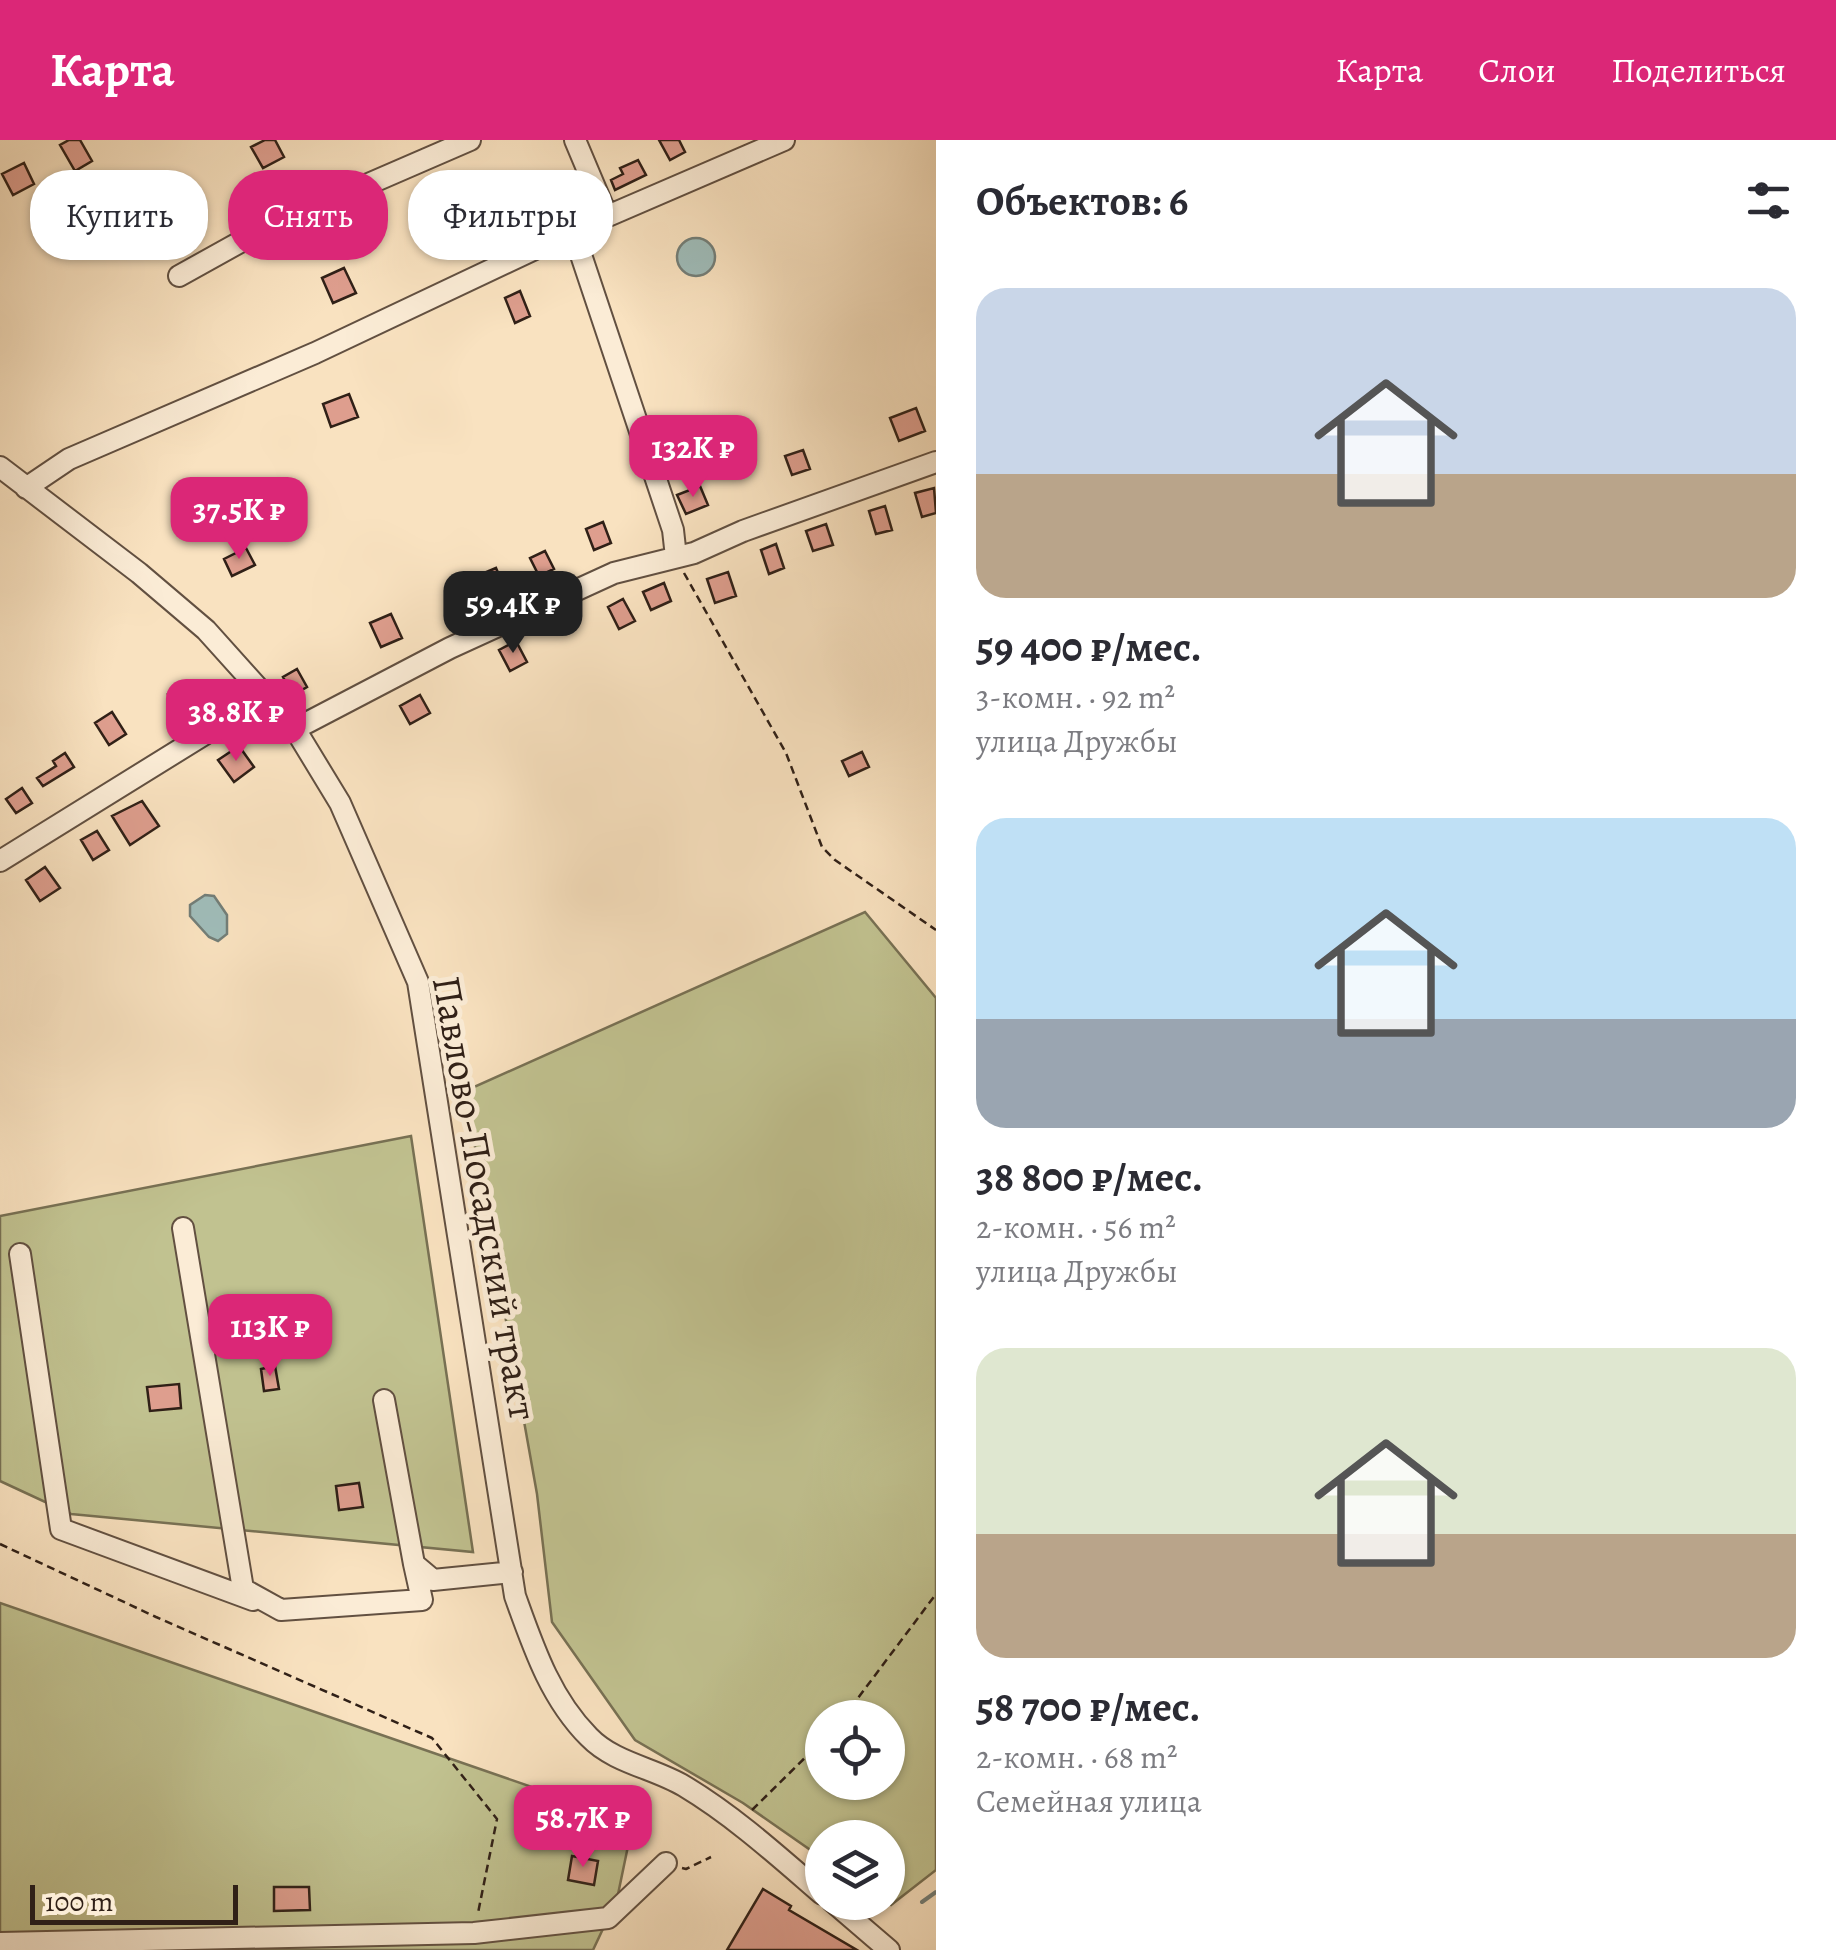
<!DOCTYPE html>
<html lang="ru">
<head>
<meta charset="utf-8">
<style>
	:root { --surface:#fff; --page:#f2f2f3; --text:#2b2b33; --muted:#7c7c81; --accent:#db2777 }
	body { margin:0; font-family:Alegreya,serif; background:var(--page); color:var(--text); height:100vh; display:flex; flex-direction:column; font-size:38px; white-space:nowrap }
	* { box-sizing:border-box; margin:0 }
	p { font-size:32px; color:var(--muted) }
	.icon { flex:none; width:55px; height:55px; fill:none; stroke:currentColor; stroke-width:2; stroke-linecap:round; stroke-linejoin:round }
	.map { position:relative; flex:1; overflow:hidden }
	.sheet { display:flex; flex-direction:column; background:var(--surface); width:900px }
	.sheet>* { flex:none }
	.top-card { position:absolute; left:30px; top:30px; width:755px; height:90px; display:flex; gap:20px }
	.buttons { position:absolute; left:805px; top:1560px; display:grid; gap:20px }
	.buttons a { display:grid; place-items:center; width:100px; height:100px; border-radius:50%; background:var(--surface); box-shadow:0 2px 8px #0004; font-size:50px }
	.scale { position:absolute; left:30px; bottom:25px; width:208px; box-sizing:border-box; padding-left:10px; border:5px solid #302017; border-top:0; font-size:28px; line-height:35px; white-space:nowrap; color:#302017; -webkit-text-stroke:8px #fbecd6; paint-order:stroke }
	.price { position:absolute; translate:-50% -85px; padding:0 22px; border-radius:20px; background:var(--accent); color:#fff; font-size:32px; line-height:65px; filter:drop-shadow(0 2px 5px #0008) }
	.price::after { content:''; position:absolute; left:50%; top:60px; width:30px; height:22px; margin-left:-15px; background:inherit; clip-path:polygon(0 0,100% 0,50% 100%) }
	.price.active { background:#222; color:#fff }
	ul { padding:0; list-style:none }
	li { display:grid; align-content:center; gap:20px; height:530px; padding:0 40px }
	li span { display:grid; place-items:center; height:310px; border-radius:30px; color:#555 }
	li>.icon { margin-inline-start:auto }
	span .icon { width:180px; height:180px; fill:#fffc; stroke-width:1 }
	li b { font-size:42px }
	h2 { display:flex; justify-content:space-between; align-items:center; height:120px; padding:0 40px; font-size:42px }
	.chip { padding:0 35px; border-radius:40px; background:var(--surface); box-shadow:0 2px 8px #0004; font-size:35px; line-height:90px }
	.chip.active { background:var(--accent); color:#fff }
	header { display:flex; align-items:center; gap:60px; box-sizing:border-box; height:140px; padding:0 50px; background:var(--accent); color:#fff }
	header strong { font-size:48px }
	nav { display:flex; gap:55px; margin-inline-start:auto; font-size:35px }
	main { display:flex; flex:1; min-height:0 }
	.map>svg:first-child { display:block }
	.green { fill:#c1c290; stroke:#787154; stroke-width:2.5; fill-rule:evenodd }
	.water { fill:#9fbcb9; stroke:#737e78; stroke-width:2.5 }
	.lines { fill:none; stroke-linecap:round; stroke-linejoin:round }
	.stream { stroke:#737e78; stroke-width:4 }
	.building { fill:#de9e8e; stroke:#302017; stroke-width:2.5 }
	.minor-casing { stroke:#625041; stroke-width:24 }
	.path { stroke:#302017; stroke-width:2.5; stroke-dasharray:8 5; stroke-linecap:butt }
	.minor { stroke:#fbecd6; stroke-width:20 }
	.labels { text-anchor:middle; dominant-baseline:central; stroke-width:10; stroke-linejoin:round; paint-order:stroke }
	.street-label { font-size:40px; fill:#302017; stroke:#fbecd6 }
</style>
</head>
<body>
<header>
<strong>Карта</strong>
<nav><a>Карта</a><a>Слои</a><a>Поделиться</a></nav>
</header>
<main>
<div class="map">
<svg width="936" height="1810" viewBox="0 0 936 1810">
	<rect width="100%" height="100%" fill="#f9e2c0"/>
	<filter id="stains"><feTurbulence type="fractalNoise" baseFrequency=".002" numOctaves="4"/><feColorMatrix values="0 0 0 0 .2 0 0 0 0 .09 0 0 0 0 .02 0 0 0 .5 -.17"/></filter>
	<radialGradient id="worn" r=".72"><stop offset=".6" stop-color="#630" stop-opacity="0"/><stop offset="1" stop-color="#630" stop-opacity=".3"/></radialGradient>
	<path class="green" d="M865 772 936 858V1730L891 1765 887 1763 888 1698H822V1718L743 1663 635 1600 552 1482 537 1354 465 951ZM822 1578H888V1642H822Z
		M411 996 473 1412 71 1374 0 1341V1076Z
		M0 1463 633 1682 617 1759 593 1810H0Z"/>
	<path class="water" d="M677 117a19 19 0 1 1 38 0a19 19 0 1 1-38 0Z
		M205 755 214 756 227 775V794L218 801 209 797 190 776V765Z"/>
	<g class="lines">
		<path class="stream" d="M922 1762 936 1752"/>
	</g>
	<path class="building" d="M69 0H80L92 21 75 31 60 5Z
		M265 0H275L284 17 263 28 251 7Z
		M659 0H679L685 12 670 20Z
		M638 20 646 35 615 50 611 40 623 34 620 28Z
		M24 23 34 44 13 55 2 34Z
		M463 78 475 104 452 114 449 107 444 109 436 89Z
		M344 128 356 153 333 163 322 138Z
		M520 151 530 176 515 183 505 158Z
		M349 254 358 277 331 287 323 264Z
		M916 268 925 291 899 301 890 278Z
		M803 310 810 329 792 335 785 316Z
		M700 346 708 365 686 374 677 355Z
		M934 348 936 373 922 377 915 353Z
		M885 366 892 390 876 394 869 371Z
		M603 382 611 403 594 410 586 389Z
		M826 384 833 405 813 411 806 391Z
		M776 404 784 428 769 434 761 410Z
		M246 408 255 425 232 436 224 419Z
		M545 411 554 429 539 436 530 418Z
		M496 428 507 454 488 462 477 436Z
		M728 432 736 456 715 463 707 439Z
		M664 443 671 461 651 470 643 452Z
		M623 459 635 481 619 489 608 467Z
		M391 474 402 498 381 507 370 483Z
		M516 501 527 522 510 531 499 510Z
		M297 529 307 547 293 555 283 537Z
		M188 541 196 553 190 557 197 567 182 576 168 554Z
		M420 555 430 573 410 584 400 566Z
		M112 572 126 594 109 605 95 583Z
		M239 606 254 627 234 642 218 620Z
		M862 612 869 627 849 636 842 621Z
		M65 613 74 627 43 646 37 638 56 626 53 621Z
		M22 648 32 663 16 673 6 659Z
		M142 661 159 686 130 705 112 676Z
		M97 691 109 710 93 720 81 700Z
		M45 727 60 748 40 761 26 740Z
		M275 1226 279 1249 264 1251 261 1229Z
		M179 1244 181 1268 150 1271 147 1247Z
		M359 1343 363 1367 339 1370 336 1346Z
		M572 1716 598 1721 594 1745 568 1740Z
		M274 1747H309L310 1770 274 1771Z
		M763 1749 791 1766 789 1770 857 1810H727Z"/>
	<g class="lines">
		<g class="minor-casing">
			<path id="minor" d="M575 0 607 76
				M573 91 673 390 676 417
				M179 136 260 91 470 0
				M0 327 139 433 206 490 295 589 340 663 418 842 515 1456C533 1506 550 1558 589 1597 614 1623 654 1628 684 1646 734 1676 778 1716 822 1754
				M26 348 69 319 315 213 573 91 784 0
				M295 589 450 508 614 433 694 413 743 391 936 322
				M0 721 268 555
				M183 1088 243 1449 281 1470 422 1460 414 1424
				M20 1114 61 1389 253 1460
				M384 1260 414 1424 433 1440 512 1432
				M833 1762 889 1810
				M0 1803 474 1793 608 1778 666 1723"/>
		</g>
		<path class="path" d="M684 433 786 613 822 707 835 720 936 790
			M0 1404 156 1477 432 1598 497 1679 478 1773
			M843 1578 936 1454
			M752 1670 822 1601
			M682 1728 686 1729 711 1717"/>
		<use href="#minor" class="minor"/>
	</g>
	<g class="labels">
		<g class="street-label">
			<text transform="translate(485 1058) rotate(80)">Павлово-Посадский тракт</text>
		</g>
	</g>
	<rect width="100%" height="100%" filter="url(#stains)"/>
	<rect width="100%" height="100%" fill="url(#worn)"/>
</svg>
<div class="buttons">
<a><svg class="icon" aria-label="locate" viewBox="0 0 24 24"><circle cx="12" cy="12" r="6"/><path d="M12 2v4M12 18v4M2 12h4M18 12h4"/></svg></a>
<a><svg class="icon" aria-label="layers" viewBox="0 0 24 24"><path d="M12 4l9 5-9 5-9-5zM3 14l9 5 9-5"/></svg></a>
</div>
<div class="scale">100 m</div>
<b class="price" style="left:693px;top:360px">132K ₽</b>
<b class="price" style="left:239px;top:422px">37.5K ₽</b>
<b class="price active" style="left:513px;top:516px">59.4K ₽</b>
<b class="price" style="left:236px;top:624px">38.8K ₽</b>
<b class="price" style="left:270px;top:1239px">113K ₽</b>
<b class="price" style="left:583px;top:1730px">58.7K ₽</b>
<div class="top-card">
<a class="chip">Купить</a>
<a class="chip active">Снять</a>
<a class="chip">Фильтры</a>
</div>
</div>
<section class="sheet">
<h2>Объектов: 6<svg class="icon" aria-label="filters" viewBox="0 0 24 24"><path d="M4 7h16M4 17h16"/><circle cx="9" cy="7" r="2"/><circle cx="15" cy="17" r="2"/></svg></h2>
<ul>
<li><span style="background:linear-gradient(#c9d6e8 60%,#b9a48a 0)"><svg class="icon" aria-label="home" viewBox="0 0 24 24"><path d="M3 11l9-7 9 7M6 9v11h12V9"/></svg></span><div><b>59 400 ₽/мес.</b><p>3-комн. · 92 m²</p><p>улица Дружбы</p></div></li>
<li><span style="background:linear-gradient(#bfe0f5 65%,#9aa5b1 0)"><svg class="icon" aria-label="home" viewBox="0 0 24 24"><path d="M3 11l9-7 9 7M6 9v11h12V9"/></svg></span><div><b>38 800 ₽/мес.</b><p>2-комн. · 56 m²</p><p>улица Дружбы</p></div></li>
<li><span style="background:linear-gradient(#dfe7d0 60%,#b9a48a 0)"><svg class="icon" aria-label="home" viewBox="0 0 24 24"><path d="M3 11l9-7 9 7M6 9v11h12V9"/></svg></span><div><b>58 700 ₽/мес.</b><p>2-комн. · 68 m²</p><p>Семейная улица</p></div></li>
</ul>
</section>
</main>
</body>
</html>
